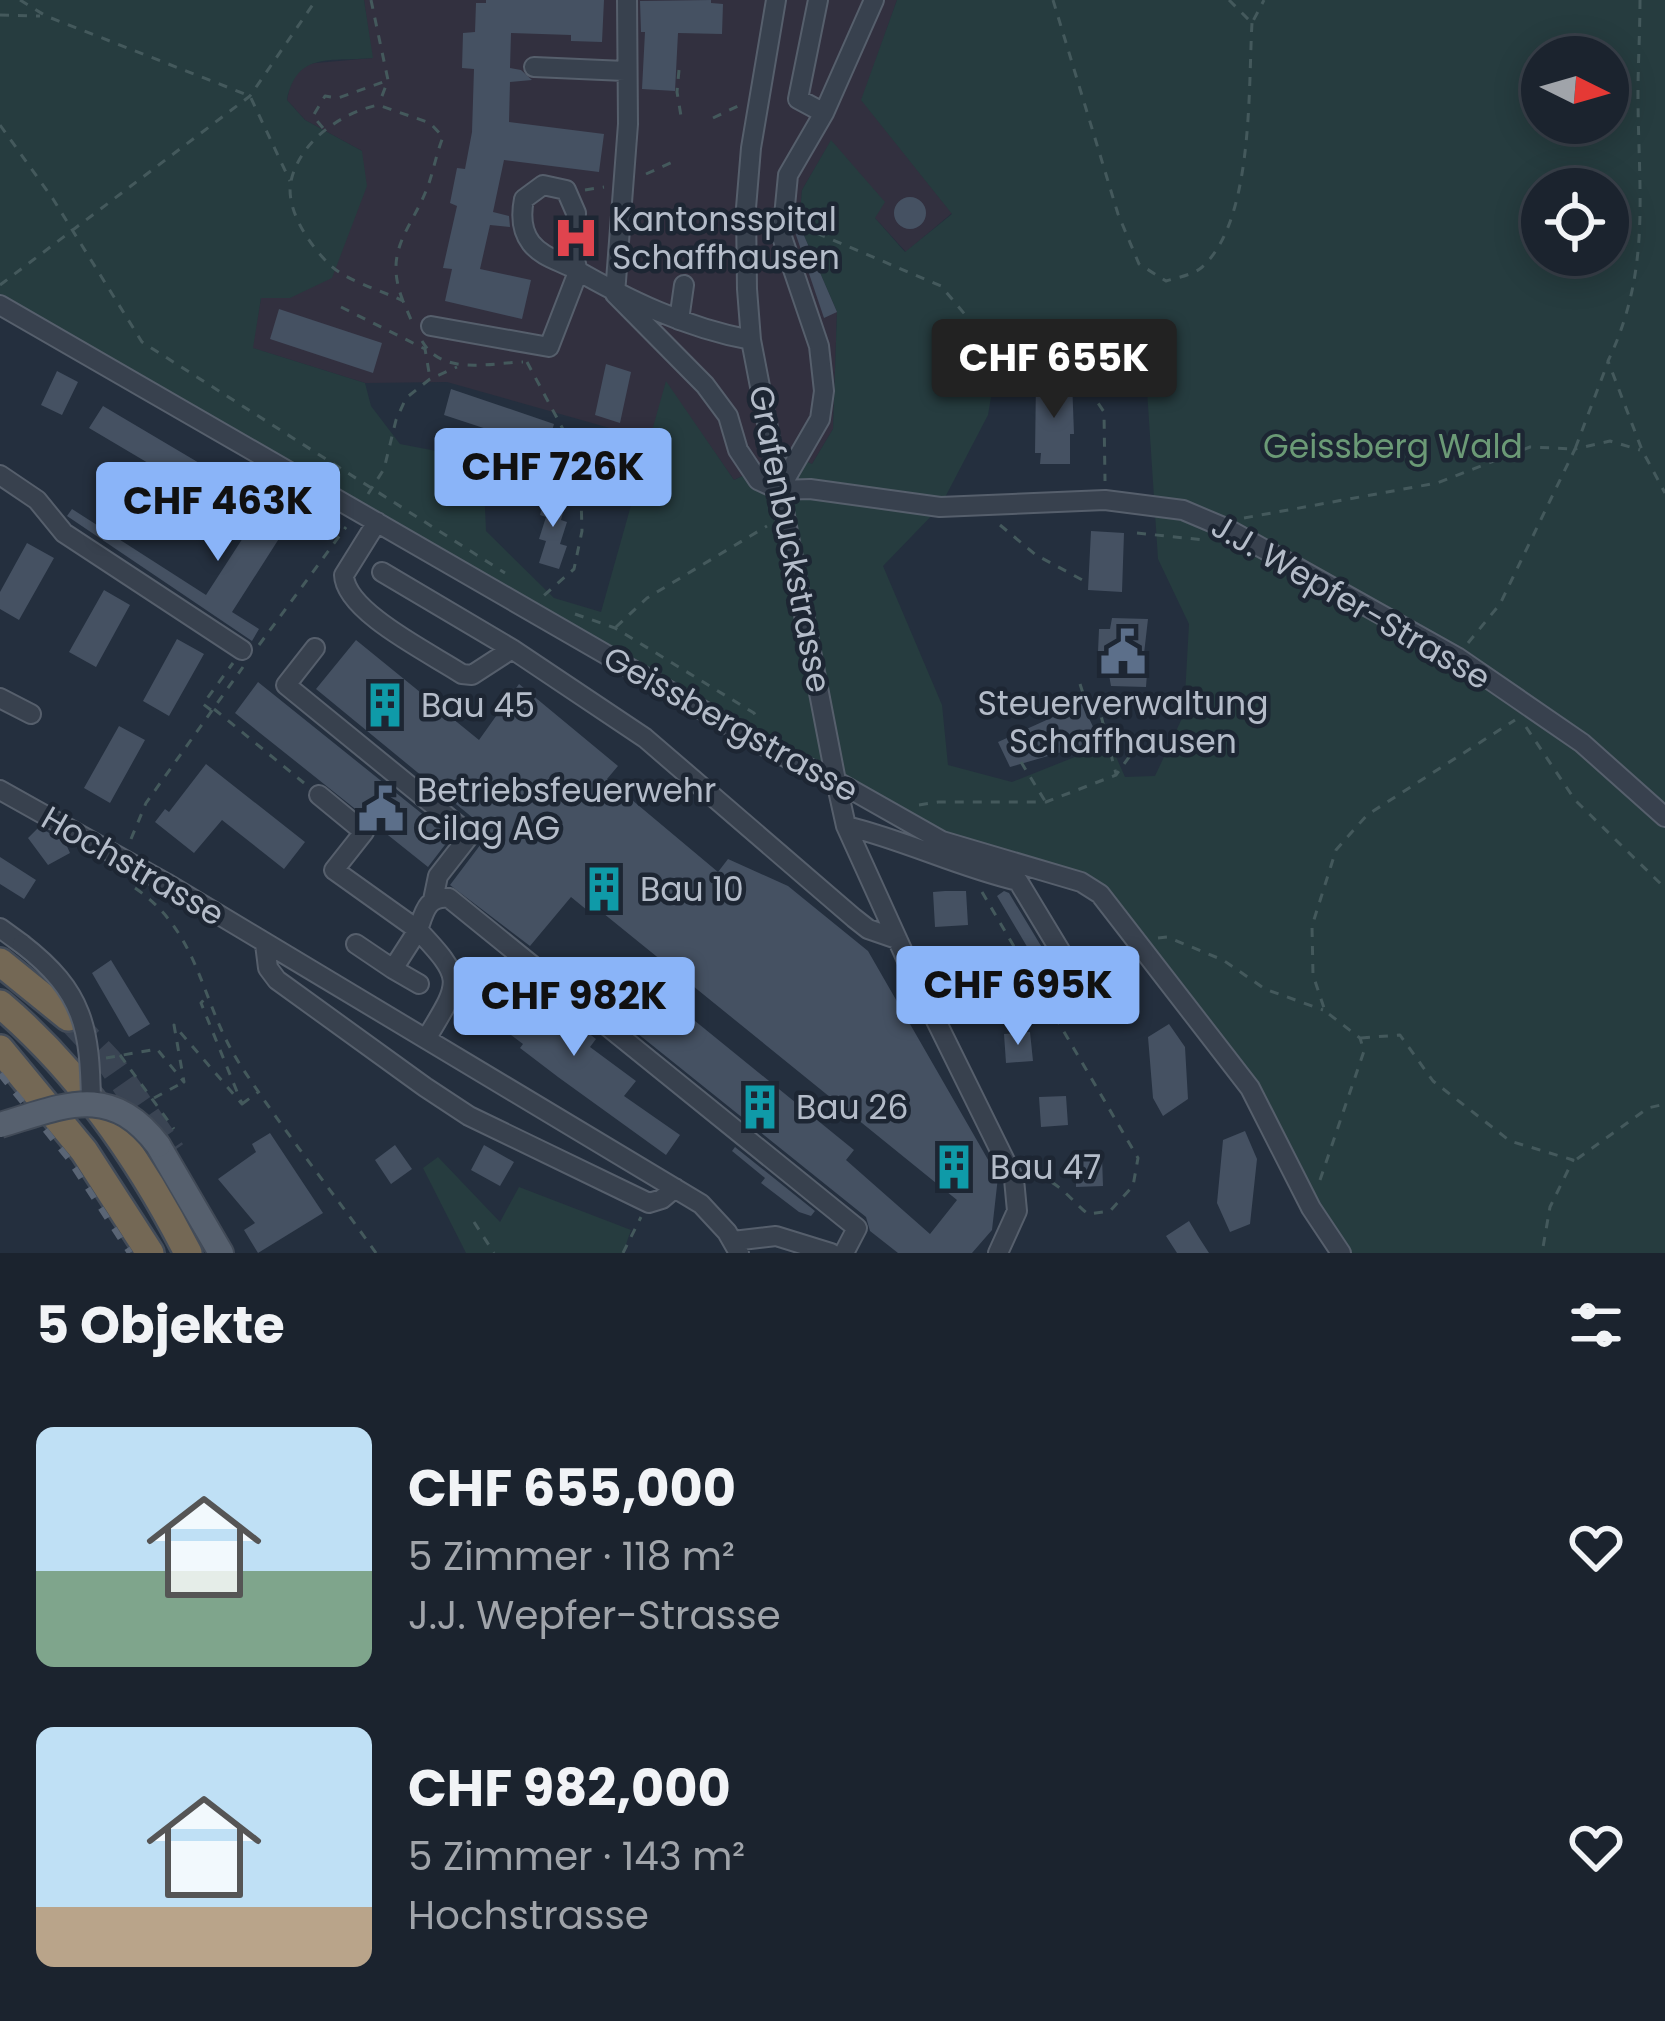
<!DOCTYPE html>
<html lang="de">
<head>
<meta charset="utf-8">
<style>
	:root { --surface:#1b232e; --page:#282f3a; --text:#f1f3f6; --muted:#a0a4aa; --line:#39404a; --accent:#8ab4f8 }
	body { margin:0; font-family:Poppins,sans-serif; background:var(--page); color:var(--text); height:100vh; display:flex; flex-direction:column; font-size:45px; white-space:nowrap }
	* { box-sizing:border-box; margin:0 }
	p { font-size:39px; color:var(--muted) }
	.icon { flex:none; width:66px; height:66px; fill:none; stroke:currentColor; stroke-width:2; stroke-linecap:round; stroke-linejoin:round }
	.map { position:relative; height:1253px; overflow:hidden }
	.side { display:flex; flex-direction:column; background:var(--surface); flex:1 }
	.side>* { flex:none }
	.needle { width:78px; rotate:95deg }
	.buttons { position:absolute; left:1521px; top:36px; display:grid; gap:24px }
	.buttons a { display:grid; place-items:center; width:108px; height:108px; border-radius:50%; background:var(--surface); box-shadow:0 6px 30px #0003,0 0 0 3px var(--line); font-size:60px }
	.price { position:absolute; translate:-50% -102px; padding:0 27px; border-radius:12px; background:var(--accent); color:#111; font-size:39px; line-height:78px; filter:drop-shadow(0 3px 6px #0008) }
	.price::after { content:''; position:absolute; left:50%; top:72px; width:36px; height:27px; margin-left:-18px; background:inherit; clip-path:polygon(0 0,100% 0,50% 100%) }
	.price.active { background:#222; color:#fff }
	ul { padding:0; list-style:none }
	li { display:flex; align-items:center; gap:36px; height:300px; padding:0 36px }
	li span { display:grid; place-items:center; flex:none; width:336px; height:240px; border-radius:18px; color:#555 }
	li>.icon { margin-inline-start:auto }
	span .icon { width:144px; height:144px; fill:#fffc; stroke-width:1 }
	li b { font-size:51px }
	h2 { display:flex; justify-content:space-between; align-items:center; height:144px; padding:0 36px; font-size:51px }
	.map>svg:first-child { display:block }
	.medical { fill:#32303f }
	.green { fill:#263c3f; fill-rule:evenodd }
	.building { fill:#455162 }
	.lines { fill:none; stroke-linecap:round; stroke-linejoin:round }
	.highway-tunnel { stroke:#3a4453; stroke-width:27; stroke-dasharray:27 14; stroke-linecap:butt }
	.minor-casing { stroke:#565f6c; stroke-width:22 }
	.major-casing { stroke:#414a57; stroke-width:28 }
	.highway-casing { stroke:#434c59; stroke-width:32 }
	.path { stroke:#44595c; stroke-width:3; stroke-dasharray:9 9; stroke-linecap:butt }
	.minor { stroke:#38414e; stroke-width:18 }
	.major { stroke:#56606e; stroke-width:24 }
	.highway { stroke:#746855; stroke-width:27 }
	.rail { stroke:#5a6575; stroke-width:6; stroke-dasharray:12 12; stroke-linecap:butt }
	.minor-bridge-casing { stroke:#565f6c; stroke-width:22; stroke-linecap:butt }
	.major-bridge-casing { stroke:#414a57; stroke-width:28; stroke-linecap:butt }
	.minor-bridge { stroke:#38414e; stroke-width:18 }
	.major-bridge { stroke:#56606e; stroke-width:24 }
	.labels { text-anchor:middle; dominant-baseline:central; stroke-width:9; stroke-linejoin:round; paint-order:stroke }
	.poi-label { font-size:33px; fill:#b4bcc9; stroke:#1d2633; text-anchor:start }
	.park-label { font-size:33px; fill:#6b9a76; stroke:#1d2633 }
	.street-label { font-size:33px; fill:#b4bcc9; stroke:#1d2633 }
</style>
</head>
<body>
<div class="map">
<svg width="1665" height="1253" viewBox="0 0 1665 1253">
	<rect width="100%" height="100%" fill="#242f3e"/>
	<path class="medical" d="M364 0H897L862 100 952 213 906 252 874 217 831 141 802 190 799 225 837 312 833 429 812 464 789 454 734 480 666 383 652 440 447 382 365 383 252 348 261 298H290L362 151 305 120 287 100 292 76 305 64 372 58Z"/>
	<path class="green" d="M0 0H364L373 58C330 62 297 51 287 100L305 120 362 151 367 186 332 278 290 298H261L253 348 365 383 371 406 400 444 483 460 486 531 554 598 601 612 666 381 734 480 789 454 812 464 833 429 837 312 799 224 802 190 831 140 885 202 875 218 905 252 952 214 861 100 897 0H1665V1253H1341L1250 1088 1100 894 942 841 0 305ZM1542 57H1608V123H1542ZM1542 189H1608V255H1542ZM1000 344 1112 346 1147 390 1158 559 1189 624 1184 714 1155 776 1125 777 1110 743 1012 782 948 765 942 705 883 566 940 507 988 415Z
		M438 1157 500 1222 519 1187 631 1230 623 1253H466L423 1168Z"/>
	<path class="building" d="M486 0H604L602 42 571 41V35L511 33 510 68 521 70 532 80 510 82 509 122 604 134 599 172 504 160 493 212 509 216 510 227 490 225 480 269 531 280 522 319 445 301 452 269 443 268 457 206 450 203 457 168 465 169 472 132 474 69 462 68 463 33 475 32 476 3H486Z
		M711 0V3L723 4 722 34 678 33 675 91 642 89 645 32H641L640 1Z
		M894 213a16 16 0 1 1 32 0a16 16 0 1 1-32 0Z
		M799 224 837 312 824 318 796 235Z
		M279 309 382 343 373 373 270 339Z
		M606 364 631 372 620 423 595 415Z
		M57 371 78 382 62 415 41 405Z
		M1036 380H1072L1074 434H1070V464H1040L1041 453H1035Z
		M451 389 554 424 547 449 444 415Z
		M103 406 233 483 219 505 89 428Z
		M547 491 567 497 561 520 567 522 560 544 567 546 559 569 539 563 546 541 539 539 546 517 540 515Z
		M270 496 296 512 232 612 259 629 252 641 67 516 72 509 206 595Z
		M1091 531 1124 533 1122 592 1088 590Z
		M27 543 54 558 19 620 0 609V592Z
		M104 590 130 605 96 667 69 652Z
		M1112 618 1148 619 1142 671 1147 673 1146 687 1111 686 1109 675H1097L1099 629H1110Z
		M177 639 204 654 169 716 143 701Z
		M356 640 479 740 519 684 618 766 607 779 718 872 728 859 788 886 868 951 998 1177 992 1230 972 1253H898L870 1231 866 1217 607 1009 636 973 854 1150 846 1160 930 1234 957 1200 598 909 593 915 571 897 530 946 450 885 490 832 316 689Z
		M258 682 451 837 428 867 235 713Z
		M1082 704 1100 741 1010 767 998 742Z
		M119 726 145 740 110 803 84 788Z
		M206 764 305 842 284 869 222 820 194 853 155 822 165 809 169 812Z
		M39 827 65 842 70 853 48 865 28 838Z
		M0 857 36 880 24 899 0 884Z
		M945 891H966L968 925 935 927 933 892Z
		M1004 891 1009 893 1058 974 1071 984 1055 994 997 896Z
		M111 960 150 1024 129 1037 92 973Z
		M969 968H996L995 998 968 997Z
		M513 975 596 1039 590 1047 636 1081 624 1096 680 1135 666 1155 558 1077 520 1048 523 1044 484 1015Z
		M1169 1024 1185 1047 1188 1099 1163 1116 1153 1098 1148 1037Z
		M1030 1032 1033 1061 1006 1063 1004 1034Z
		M1066 1096 1068 1125 1041 1127 1039 1097Z
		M1245 1131 1257 1159 1250 1224 1230 1232 1217 1203 1223 1140Z
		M270 1133 323 1213 258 1253 244 1230 255 1223 218 1179 256 1152 252 1144Z
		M395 1145 412 1169 391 1184 375 1160Z
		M484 1145 514 1162 500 1186 471 1170Z
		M735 1147 815 1211 811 1216 799 1212 761 1183 765 1178 732 1151Z
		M1076 1157H1102L1103 1186 1076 1187Z
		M1189 1221 1198 1236 1209 1253H1177L1166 1236Z"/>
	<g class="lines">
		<path class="highway-tunnel" d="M71 1020 109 1061 172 1152"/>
		<g class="minor-casing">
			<path id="minor" d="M627 0 628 124 615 294 705 385 728 416 738 450 758 480 779 490
				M776 0 751 148 746 208 747 289 751 340 836 781 846 826 914 976 1014 1179 1017 1211 998 1253
				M818 0 798 99 824 113
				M534 67 625 71
				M0 305 775 752 836 781 942 841 1081 882 1100 894 1250 1088 1311 1208 1341 1253
				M679 320 684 285
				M431 326 549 347 578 272 574 256 576 213 566 190 543 185 524 199C521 214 521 230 531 243 541 256 557 260 571 267 628 300 686 328 751 340
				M0 475 37 500 64 533 242 650
				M779 490 810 489 940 507 1105 500 1183 510 1228 529 1457 657 1582 743 1665 817
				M779 490 820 419 824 391 819 346 782 237 788 175 824 113 874 0
				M377 522 344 575C345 612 432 654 462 674L472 675 512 649
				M382 572 512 649 645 738 854 918 868 929 897 939
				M315 648 286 685 470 835 438 876 433 900
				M0 698 31 714
				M0 790 166 883 701 1204 727 1232 739 1253
				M319 795 364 832 334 870 418 930 393 969 356 944
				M846 826C905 840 958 867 1018 881L1070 967
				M0 928 22 944
				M265 944 268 968 277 980 425 1087 469 1116 649 1203 662 1199 675 1188
				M393 969 419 984
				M426 1039C461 981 465 980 418 930 424 913 427 895 449 898L857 1228 844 1253
				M733 1241 776 1236 831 1253"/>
		</g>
		<g class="major-casing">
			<path id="major" d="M158 1145 221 1253"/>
		</g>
		<g class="highway-casing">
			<path id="highway" d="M0 962 68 1017
				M0 1004C79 1071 141 1161 188 1253
				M0 1049 84 1151 150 1253"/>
		</g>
		<path class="path" d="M20 0 46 16 250 96 290 181
			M371 0 388 80 379 104
			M1053 0 1118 214 1139 264 1166 281C1176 278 1192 275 1201 268 1254 222 1248 90 1252 23
			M1229 0 1252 23 1264 0
			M1640 0C1640 31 1638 63 1638 94 1638 191 1652 269 1608 361L1642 450 1665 493
			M0 15 40 16
			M679 70 677 92 681 116
			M713 118 740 105
			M0 125 53 199 142 342 505 573
			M323 128 313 116 325 96 338 98 386 81
			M646 174 677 160
			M585 190 604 187
			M800 226 941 286 984 337 1026 366 1078 373 1104 412 1105 481
			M0 285 250 96 316 0
			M403 301C382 248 413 229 429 183 434 168 437 152 443 137L430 123 378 105C341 113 300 141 291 181 285 209 309 244 328 263 345 281 381 290 403 301L412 322
			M341 307 425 349 430 378
			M422 341C442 376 489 363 523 362
			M527 362 580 461 582 531 574 569 541 598
			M368 494 384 469 396 420 406 398 430 379 457 367
			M1244 518 1437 483 1530 447 1575 449 1608 362
			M1000 525 1036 555 1088 583
			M1137 533 1204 540
			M575 614 615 628 754 713 757 719
			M616 627 647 598 767 526
			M1468 643 1500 604 1575 449 1610 441 1640 450
			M259 645 346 527
			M1080 684 1090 715
			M1097 700 1116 774
			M214 709 304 783
			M211 710 203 704 233 663
			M1526 727 1575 800 1665 888
			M1021 762 1045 801
			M919 805 938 802H1046L1116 775 1140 742
			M131 839 146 803 243 667
			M135 888C202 934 200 1004 241 1066 283 1130 332 1191 376 1253
			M982 892 1138 1158 1133 1186 1110 1211 1088 1214C1071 1201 1054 1174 1030 1177
			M1158 938 1167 937 1223 960 1265 989 1323 1010
			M1361 1038 1400 1035 1433 1081 1510 1141 1573 1160 1550 1207 1542 1253
			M120 1055 174 1129
			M106 1058 157 1049 184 1082 174 1025 242 1104 201 1003 207 996
			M154 1098 182 1083
			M242 1104 258 1092
			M1577 1159 1648 1108 1665 1104
			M1320 1180 1364 1051 1360 1038 1325 1011 1313 975 1312 926 1336 850 1367 815 1515 720
			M474 1222 494 1253
			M623 1253 641 1217"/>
		<use href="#minor" class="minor"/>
		<use href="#major" class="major"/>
		<use href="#highway" class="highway"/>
		<path class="rail" d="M0 1074 68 1158 130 1253"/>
		<g class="minor-bridge-casing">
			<path id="minor-bridge" d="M22 944C84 992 90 1028 91 1103"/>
		</g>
		<g class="major-bridge-casing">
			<path id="major-bridge" d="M0 1125C64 1106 110 1082 158 1145"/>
		</g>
		<use href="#minor-bridge" class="minor-bridge"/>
		<use href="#major-bridge" class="major-bridge"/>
	</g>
	<defs>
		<g id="hospital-bare" transform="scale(3.6)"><path d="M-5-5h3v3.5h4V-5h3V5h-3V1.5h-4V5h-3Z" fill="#e0444e" stroke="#1d2633" stroke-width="2.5" paint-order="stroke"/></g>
		<g id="civic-bare" transform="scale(3.6)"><path d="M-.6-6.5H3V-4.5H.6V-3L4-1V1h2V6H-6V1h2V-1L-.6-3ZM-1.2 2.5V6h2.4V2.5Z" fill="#5c6f8a" stroke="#1d2633" stroke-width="2.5" paint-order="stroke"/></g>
		<g id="building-bare" transform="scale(3.6)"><path d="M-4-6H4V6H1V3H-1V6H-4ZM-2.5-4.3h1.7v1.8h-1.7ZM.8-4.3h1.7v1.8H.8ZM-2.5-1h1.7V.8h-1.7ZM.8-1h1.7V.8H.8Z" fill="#0f9aa8" stroke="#1d2633" stroke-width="2.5" paint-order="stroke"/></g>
	</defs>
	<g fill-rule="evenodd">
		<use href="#hospital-bare" x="576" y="238"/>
		<use href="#civic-bare" x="1123" y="652"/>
		<use href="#building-bare" x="385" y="705"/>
		<use href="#civic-bare" x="381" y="809"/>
		<use href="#building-bare" x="604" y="889"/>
		<use href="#building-bare" x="760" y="1107"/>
		<use href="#building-bare" x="954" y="1167"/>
	</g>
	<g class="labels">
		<g class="poi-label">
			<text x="612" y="219">Kantonsspital<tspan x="612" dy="38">Schaffhausen</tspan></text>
			<text x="1123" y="703" text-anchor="middle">Steuerverwaltung<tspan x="1123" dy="38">Schaffhausen</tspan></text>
			<text x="421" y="705">Bau 45</text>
			<text x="417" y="790">Betriebsfeuerwehr<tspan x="417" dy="38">Cilag AG</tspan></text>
			<text x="640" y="889">Bau 10</text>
			<text x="796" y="1107">Bau 26</text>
			<text x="990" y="1167">Bau 47</text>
		</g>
		<g class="park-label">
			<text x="1393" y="446">Geissberg Wald</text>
		</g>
		<g class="street-label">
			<text transform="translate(790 539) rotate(79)">Grafenbuckstrasse</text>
			<text transform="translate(1351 602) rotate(30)">J.J. Wepfer-Strasse</text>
			<text transform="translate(731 724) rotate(29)">Geissbergstrasse</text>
			<text transform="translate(133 866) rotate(30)">Hochstrasse</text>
		</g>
	</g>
</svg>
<div class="buttons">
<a><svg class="needle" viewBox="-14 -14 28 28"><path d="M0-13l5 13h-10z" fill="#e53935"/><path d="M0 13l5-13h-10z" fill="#a0a4aa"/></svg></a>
<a><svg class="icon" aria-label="locate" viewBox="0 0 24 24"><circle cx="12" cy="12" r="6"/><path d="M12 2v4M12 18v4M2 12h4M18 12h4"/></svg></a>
</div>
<b class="price active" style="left:1054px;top:421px">CHF 655K</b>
<b class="price" style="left:553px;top:530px">CHF 726K</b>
<b class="price" style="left:218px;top:564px">CHF 463K</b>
<b class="price" style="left:1018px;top:1048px">CHF 695K</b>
<b class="price" style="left:574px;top:1059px">CHF 982K</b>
</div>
<section class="side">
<h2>5 Objekte<svg class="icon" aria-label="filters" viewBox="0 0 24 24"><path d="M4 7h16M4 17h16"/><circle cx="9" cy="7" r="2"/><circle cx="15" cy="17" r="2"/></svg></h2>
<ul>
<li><span style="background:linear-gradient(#bfe0f5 60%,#7fa58c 0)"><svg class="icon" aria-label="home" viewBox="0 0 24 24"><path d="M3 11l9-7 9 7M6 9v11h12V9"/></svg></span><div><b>CHF 655,000</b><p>5 Zimmer · 118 m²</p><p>J.J. Wepfer-Strasse</p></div><svg class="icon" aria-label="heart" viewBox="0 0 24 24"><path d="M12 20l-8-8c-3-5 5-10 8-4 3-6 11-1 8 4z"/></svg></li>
<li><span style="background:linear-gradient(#bfe0f5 75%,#b9a48a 0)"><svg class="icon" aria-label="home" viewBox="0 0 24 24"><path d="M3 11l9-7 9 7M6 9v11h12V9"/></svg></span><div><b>CHF 982,000</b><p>5 Zimmer · 143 m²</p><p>Hochstrasse</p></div><svg class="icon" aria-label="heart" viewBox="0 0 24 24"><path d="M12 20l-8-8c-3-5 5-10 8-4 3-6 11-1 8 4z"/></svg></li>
</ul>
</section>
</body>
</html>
